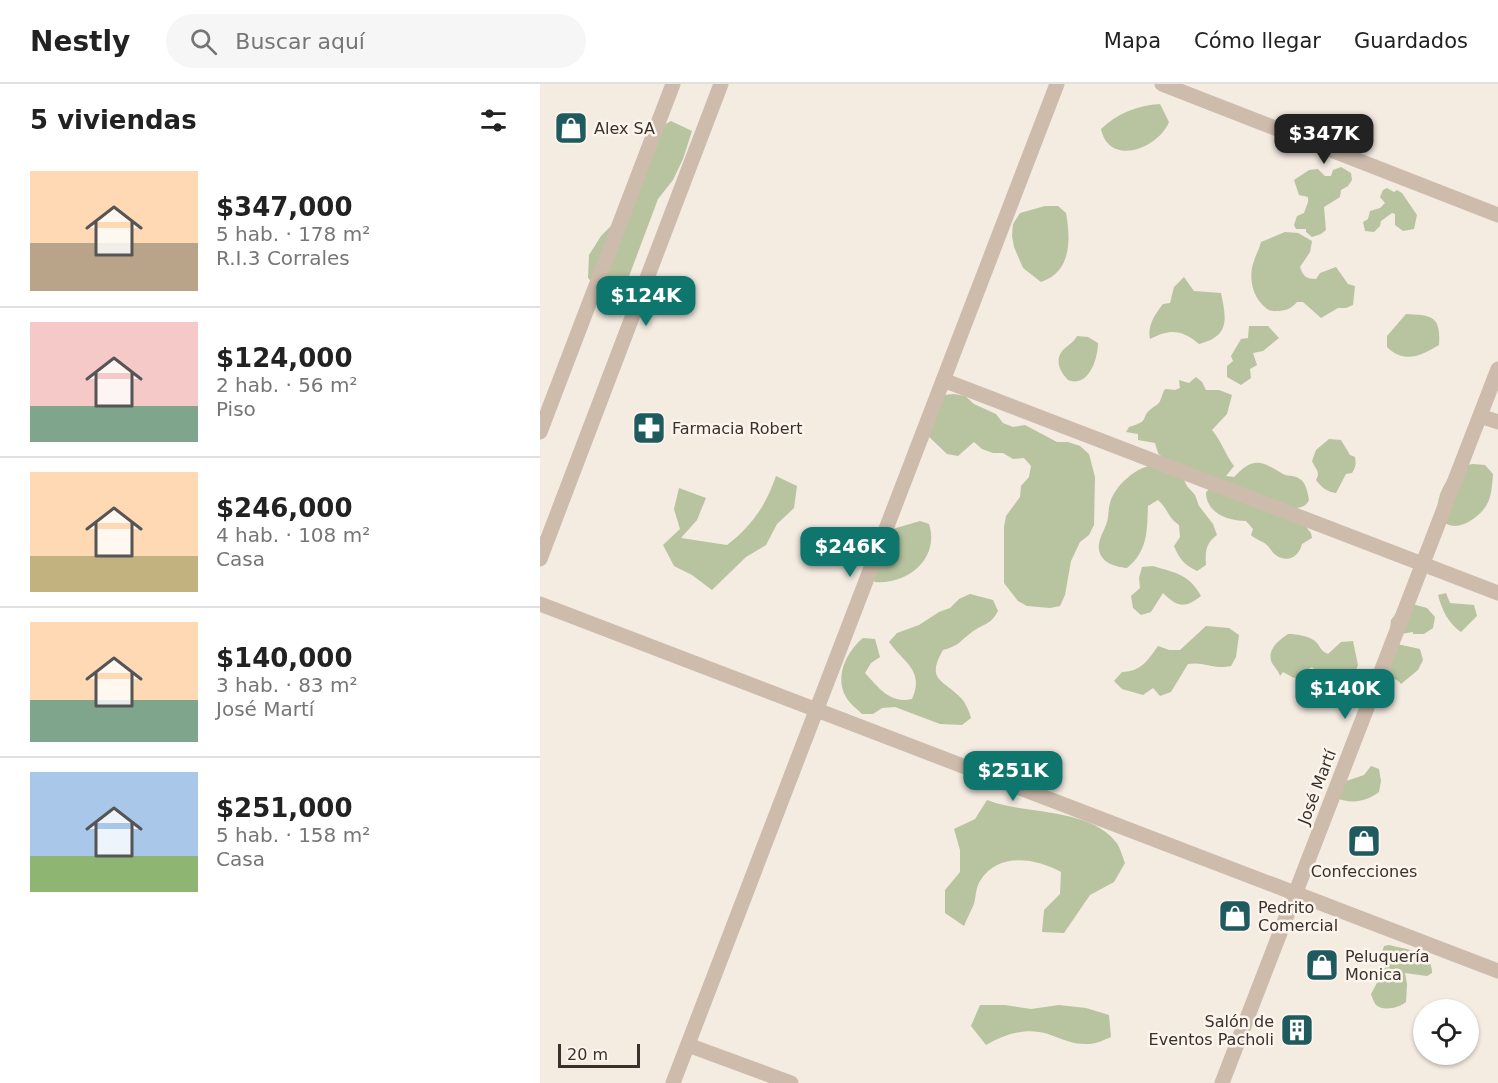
<!DOCTYPE html>
<html lang="es">
<head>
<meta charset="utf-8">
<style>
	:root { --surface:#fff; --page:#f6f6f6; --text:#222; --muted:#767676; --line:#e0e0e0; --accent:#0f766e }
	body { margin:0; font-family:"DejaVu Sans",sans-serif; background:var(--page); color:var(--text); height:100vh; display:flex; flex-direction:column; font-size:22px; white-space:nowrap }
	* { box-sizing:border-box; margin:0 }
	p { font-size:20px; color:var(--muted) }
	.icon { flex:none; width:33px; height:33px; fill:none; stroke:currentColor; stroke-width:2; stroke-linecap:round; stroke-linejoin:round }
	.map { position:relative; flex:1; overflow:hidden }
	.side { display:flex; flex-direction:column; background:var(--surface); width:540px }
	.side>* { flex:none }
	.buttons { position:absolute; left:873px; top:915px; display:grid; gap:12px }
	.buttons a { display:grid; place-items:center; width:66px; height:66px; border-radius:50%; background:var(--surface); box-shadow:0 2px 4px #0004; font-size:30px }
	.scale { position:absolute; left:18px; bottom:15px; width:82px; box-sizing:border-box; padding-left:6px; border:3px solid #3b302b; border-top:0; font-size:16px; line-height:21px; white-space:nowrap; color:#3b302b; -webkit-text-stroke:4px #fbf5ee; paint-order:stroke }
	.price { position:absolute; translate:-50% -51px; padding:0 14px; border-radius:12px; background:var(--accent); color:#fff; font-size:20px; line-height:39px; filter:drop-shadow(0 2px 3px #0008) }
	.price::after { content:''; position:absolute; left:50%; top:36px; width:18px; height:14px; margin-left:-9px; background:inherit; clip-path:polygon(0 0,100% 0,50% 100%) }
	.price.current { background:#222; color:#fff }
	ul { padding:0; list-style:none }
	li { display:flex; align-items:center; gap:18px; height:150px; padding:0 30px }
	li+li { border-top:2px solid var(--line) }
	li span { display:grid; place-items:center; flex:none; width:168px; height:120px; border-radius:0px; color:#555 }
	li>.icon { margin-inline-start:auto }
	span .icon { width:72px; height:72px; fill:#fffc; stroke-width:1 }
	li b { font-size:26px }
	h2 { display:flex; justify-content:space-between; align-items:center; height:72px; padding:0 30px; font-size:26px }
	header { display:flex; align-items:center; gap:36px; box-sizing:border-box; height:84px; padding:0 30px; background:var(--surface); border-bottom:2px solid var(--line) }
	header strong { font-size:28px }
	nav { display:flex; gap:33px; margin-inline-start:auto; font-size:21px }
	.search { width:420px; height:54px; background:var(--page); display:flex; align-items:center; gap:15px; box-sizing:border-box; padding:0 21px; border-radius:33px; color:var(--muted); font-size:22px }
	main { display:flex; flex:1; min-height:0 }
	.map>svg:first-child { display:block }
	.green { fill:#b8c4a0 }
	.lines { fill:none; stroke-linecap:round; stroke-linejoin:round }
	.minor { stroke:#cdbbac; stroke-width:15 }
	.labels { text-anchor:middle; dominant-baseline:central; stroke-width:5; stroke-linejoin:round; paint-order:stroke }
	.poi-label { font-size:16px; fill:#3b302b; stroke:#fbf5ee; text-anchor:start }
	.street-label { font-size:16px; fill:#3b302b; stroke:#fbf5ee }
</style>
</head>
<body>
<header>
<strong>Nestly</strong>
<div class="search"><svg class="icon" aria-label="search" viewBox="0 0 24 24"><circle cx="10" cy="10" r="6"/><path d="M15 15l6 6"/></svg>Buscar aquí</div>
<nav><a>Mapa</a><a>Cómo llegar</a><a>Guardados</a></nav>
</header>
<main>
<section class="side">
<h2>5 viviendas<svg class="icon" aria-label="filters" viewBox="0 0 24 24"><path d="M4 7h16M4 17h16"/><circle cx="9" cy="7" r="2"/><circle cx="15" cy="17" r="2"/></svg></h2>
<ul>
<li><span style="background:linear-gradient(#ffd9b3 60%,#b9a48a 0)"><svg class="icon" aria-label="home" viewBox="0 0 24 24"><path d="M3 11l9-7 9 7M6 9v11h12V9"/></svg></span><div><b>$347,000</b><p>5 hab. · 178 m²</p><p>R.I.3 Corrales</p></div></li>
<li><span style="background:linear-gradient(#f6c9c9 70%,#7fa58c 0)"><svg class="icon" aria-label="home" viewBox="0 0 24 24"><path d="M3 11l9-7 9 7M6 9v11h12V9"/></svg></span><div><b>$124,000</b><p>2 hab. · 56 m²</p><p>Piso</p></div></li>
<li><span style="background:linear-gradient(#ffd9b3 70%,#c2b280 0)"><svg class="icon" aria-label="home" viewBox="0 0 24 24"><path d="M3 11l9-7 9 7M6 9v11h12V9"/></svg></span><div><b>$246,000</b><p>4 hab. · 108 m²</p><p>Casa</p></div></li>
<li><span style="background:linear-gradient(#ffd9b3 65%,#7fa58c 0)"><svg class="icon" aria-label="home" viewBox="0 0 24 24"><path d="M3 11l9-7 9 7M6 9v11h12V9"/></svg></span><div><b>$140,000</b><p>3 hab. · 83 m²</p><p>José Martí</p></div></li>
<li><span style="background:linear-gradient(#a9c7e8 70%,#8fb573 0)"><svg class="icon" aria-label="home" viewBox="0 0 24 24"><path d="M3 11l9-7 9 7M6 9v11h12V9"/></svg></span><div><b>$251,000</b><p>5 hab. · 158 m²</p><p>Casa</p></div></li>
</ul>
</section>
<div class="map">
<svg width="958" height="999" viewBox="0 0 958 999">
	<rect width="100%" height="100%" fill="#f4ebe1"/>
	<path class="green" d="M620 20 629 38C618 65 569 83 561 45 576 30 598 21 620 20Z
		M131 37 152 47 143 75 133 96 118 115 85 203 64 212 48 194 49 171 61 152 79 134 110 49Z
		M801 83 811 89 812 96 808 102 801 106 800 113 784 123 786 146 781 150 772 153 766 148V145H756L754 141 757 132 764 129 768 118V113L759 111 754 96 769 86 778 85 785 92H791L793 86Z
		M847 104 854 108 857 106 862 109 877 131 874 145 863 147 855 141V130L852 129 841 137 840 142 834 148 825 147 823 138 828 135 830 127 840 124 845 119 840 113 843 106Z
		M505 122H518L526 129C531 157 531 188 501 198L483 184 474 163 472 152 473 140 480 129Z
		M745 148 758 149 772 157 770 168 760 183C763 192 766 195 776 195L780 189 796 183 808 200 815 202 813 221 806 224H798L781 234 763 218H757C751 225 745 227 736 227 729 228 724 223 720 218 711 207 709 190 714 177 716 170 719 166 721 158Z
		M644 193 654 207 681 209C686 234 691 252 659 260 641 245 630 245 610 255 607 242 615 230 623 220L630 219 634 203Z
		M866 230C892 231 901 232 899 261 881 272 864 280 847 263V252Z
		M709 242H728L739 254 723 267 713 269 717 281 710 285 711 294 701 301 687 293V282L693 277 691 272 701 255 708 254Z
		M537 252 548 253 558 259C558 271 552 294 538 297 534 298 531 297 528 296 520 288 514 276 523 266 528 261 533 259 537 252Z
		M656 293 662 298 666 306H679L692 311 687 330 672 346C682 358 685 370 694 382L686 392 694 393C714 372 721 377 743 390 745 391 749 392 752 392 765 394 767 404 769 416 765 424 759 424 751 424L771 449 772 454 762 460C759 472 749 479 737 472 732 469 731 465 727 461 723 457 716 456 711 451L713 445 706 437C688 437 666 429 666 408L671 404 628 379 618 369 615 359 598 356V350L586 348 589 343C612 336 599 335 611 325 614 322 616 322 619 319 622 314 622 309 625 305L635 306 640 304 639 296 649 299Z
		M414 310 425 312 434 320 456 330 463 339 473 343 485 341 517 358H528L540 362 549 370 555 393 554 441 549 451 540 458 531 477 525 511 520 522 510 524 487 522 478 517 464 499V443L466 432 480 413 481 402 489 393 491 382 484 374 473 375 463 369H453L442 365 434 358 418 372 407 370 385 349 403 311Z
		M789 355 801 356 810 371 815 373C816 380 816 383 812 389L806 390 796 409C787 408 781 403 776 396 781 387 775 385 772 377L776 366Z
		M933 380 945 381 953 390C952 400 952 413 946 422 938 435 912 453 900 433 892 419 907 391 919 383 923 381 929 381 933 380Z
		M609 382 642 392 647 402 655 411 659 422 673 440 677 451C666 459 665 467 666 481L657 487C645 481 639 475 634 462L640 453 639 441C628 434 628 425 618 416L608 422C607 447 608 467 587 484 573 483 557 477 559 460 560 452 565 445 567 438 569 432 568 425 570 419 574 403 594 385 609 382Z
		M236 392 257 402 254 424 237 440 226 461 206 473 172 506 152 491 134 482 123 461 140 445 134 425 139 404 166 414 157 436 141 454 187 461C212 442 226 421 236 392Z
		M380 437 389 440C400 474 368 501 335 498L328 488 346 447Z
		M613 482C636 489 649 490 661 512 645 525 637 523 623 509L611 528 601 531 593 524 591 512 600 504 599 494 602 483Z
		M906 509 910 519 934 521 937 532 921 548C908 539 902 526 898 511Z
		M430 510 453 516 458 527C450 542 444 539 432 548 420 557 419 562 403 566 386 596 402 595 420 613 426 619 429 627 431 634L422 641 400 640 355 623 342 624 333 630H322C317 625 309 619 306 613 294 593 307 567 323 554L335 555 340 573 331 579 325 589C339 604 350 620 372 615 385 586 363 578 349 558L357 549 379 541 399 528 410 524 419 515Z
		M865 518 887 524 895 533 893 544 884 550H873V548L861 550 850 547 851 536Z
		M666 542 689 544 699 551 696 573 691 582C673 586 665 577 648 580L631 608 620 612 613 604 603 611 582 605 574 597 582 588C602 587 607 577 618 562L629 566H640Z
		M748 550C757 550 771 552 777 559 781 564 781 567 788 570L801 558 813 557 818 581 816 586 810 588 800 587C787 596 783 594 772 583L767 586V592L762 596 752 593 743 588 740 592C738 586 735 584 732 579 726 566 739 556 748 550Z
		M845 560H857L880 565 883 576 878 586 861 600C857 595 854 595 849 591 837 583 839 570 845 560Z
		M831 682 839 685 841 697 839 708C826 718 811 720 796 714L803 698 824 691Z
		M447 716C484 731 547 723 575 757 580 762 582 772 585 779L574 798 550 811 524 849 502 848 504 826 520 810 521 788C495 774 458 768 440 797 436 803 436 812 434 820 431 827 427 834 424 842L405 829V806L420 788V766L414 745 435 735Z
		M849 861C865 865 893 867 892 889L887 892 865 889 867 900 866 918C859 924 842 928 835 920 835 920 831 911 831 910L845 884 842 868 844 862Z
		M440 921H465L491 925 519 921 546 924 569 931 571 953C564 956 556 960 549 960 534 961 522 955 508 950 486 943 465 950 446 961L431 942Z"/>
	<g class="lines">
		<path class="minor" d="M622 0 958 131
			M403 296 958 509
			M940 332 958 338
			M0 348 133 0
			M0 475 181 0
			M0 520 958 887
			M148 961 251 999
			M133 999 517 0
			M682 999 958 285"/>
	</g>
	<defs>
		<g id="shop-square" transform="scale(1.725)"><rect x="-9" y="-9" width="18" height="18" rx="4" fill="#1f5a5e" stroke="#fbf5ee"/><path d="M-5-2.5h2.3a2.7 3.5 0 0 1 5.4 0H5L5.5 6h-11ZM-1.5-2.5h3a1.5 2.3 0 0 0-3 0Z" fill="#fff"/></g>
		<g id="pharmacy-square" transform="scale(1.725)"><rect x="-9" y="-9" width="18" height="18" rx="4" fill="#1f5a5e" stroke="#fbf5ee"/><path d="M-2-6h4v4h4v4h-4v4h-4v-4h-4v-4h4Z" fill="#fff"/></g>
		<g id="building-square" transform="scale(1.725)"><rect x="-9" y="-9" width="18" height="18" rx="4" fill="#1f5a5e" stroke="#fbf5ee"/><path d="M-4-6H4V6H1V3H-1V6H-4ZM-2.5-4.3h1.7v1.8h-1.7ZM.8-4.3h1.7v1.8H.8ZM-2.5-1h1.7V.8h-1.7ZM.8-1h1.7V.8H.8Z" fill="#fff"/></g>
	</defs>
	<g fill-rule="evenodd">
		<use href="#shop-square" x="31" y="44"/>
		<use href="#pharmacy-square" x="109" y="344"/>
		<use href="#shop-square" x="824" y="757"/>
		<use href="#shop-square" x="695" y="832"/>
		<use href="#shop-square" x="782" y="881"/>
		<use href="#building-square" x="757" y="946"/>
	</g>
	<g class="labels">
		<g class="poi-label">
			<text x="54" y="44">Alex SA</text>
			<text x="132" y="344">Farmacia Robert</text>
			<text x="824" y="787" text-anchor="middle">Confecciones</text>
			<text x="718" y="823">Pedrito<tspan x="718" dy="18">Comercial</tspan></text>
			<text x="805" y="872">Peluquería<tspan x="805" dy="18">Monica</tspan></text>
			<text x="734" y="937" text-anchor="end">Salón de<tspan x="734" dy="18">Eventos Pacholi</tspan></text>
		</g>
		<g class="street-label">
			<text transform="translate(777 703) rotate(-69)">José Martí</text>
		</g>
	</g>
</svg>
<div class="buttons">
<a><svg class="icon" aria-label="locate" viewBox="0 0 24 24"><circle cx="12" cy="12" r="6"/><path d="M12 2v4M12 18v4M2 12h4M18 12h4"/></svg></a>
</div>
<div class="scale">20 m</div>
<b class="price current" style="left:784px;top:81px">$347K</b>
<b class="price" style="left:106px;top:243px">$124K</b>
<b class="price" style="left:310px;top:494px">$246K</b>
<b class="price" style="left:805px;top:636px">$140K</b>
<b class="price" style="left:473px;top:718px">$251K</b>
</div>
</main>
</body>
</html>
